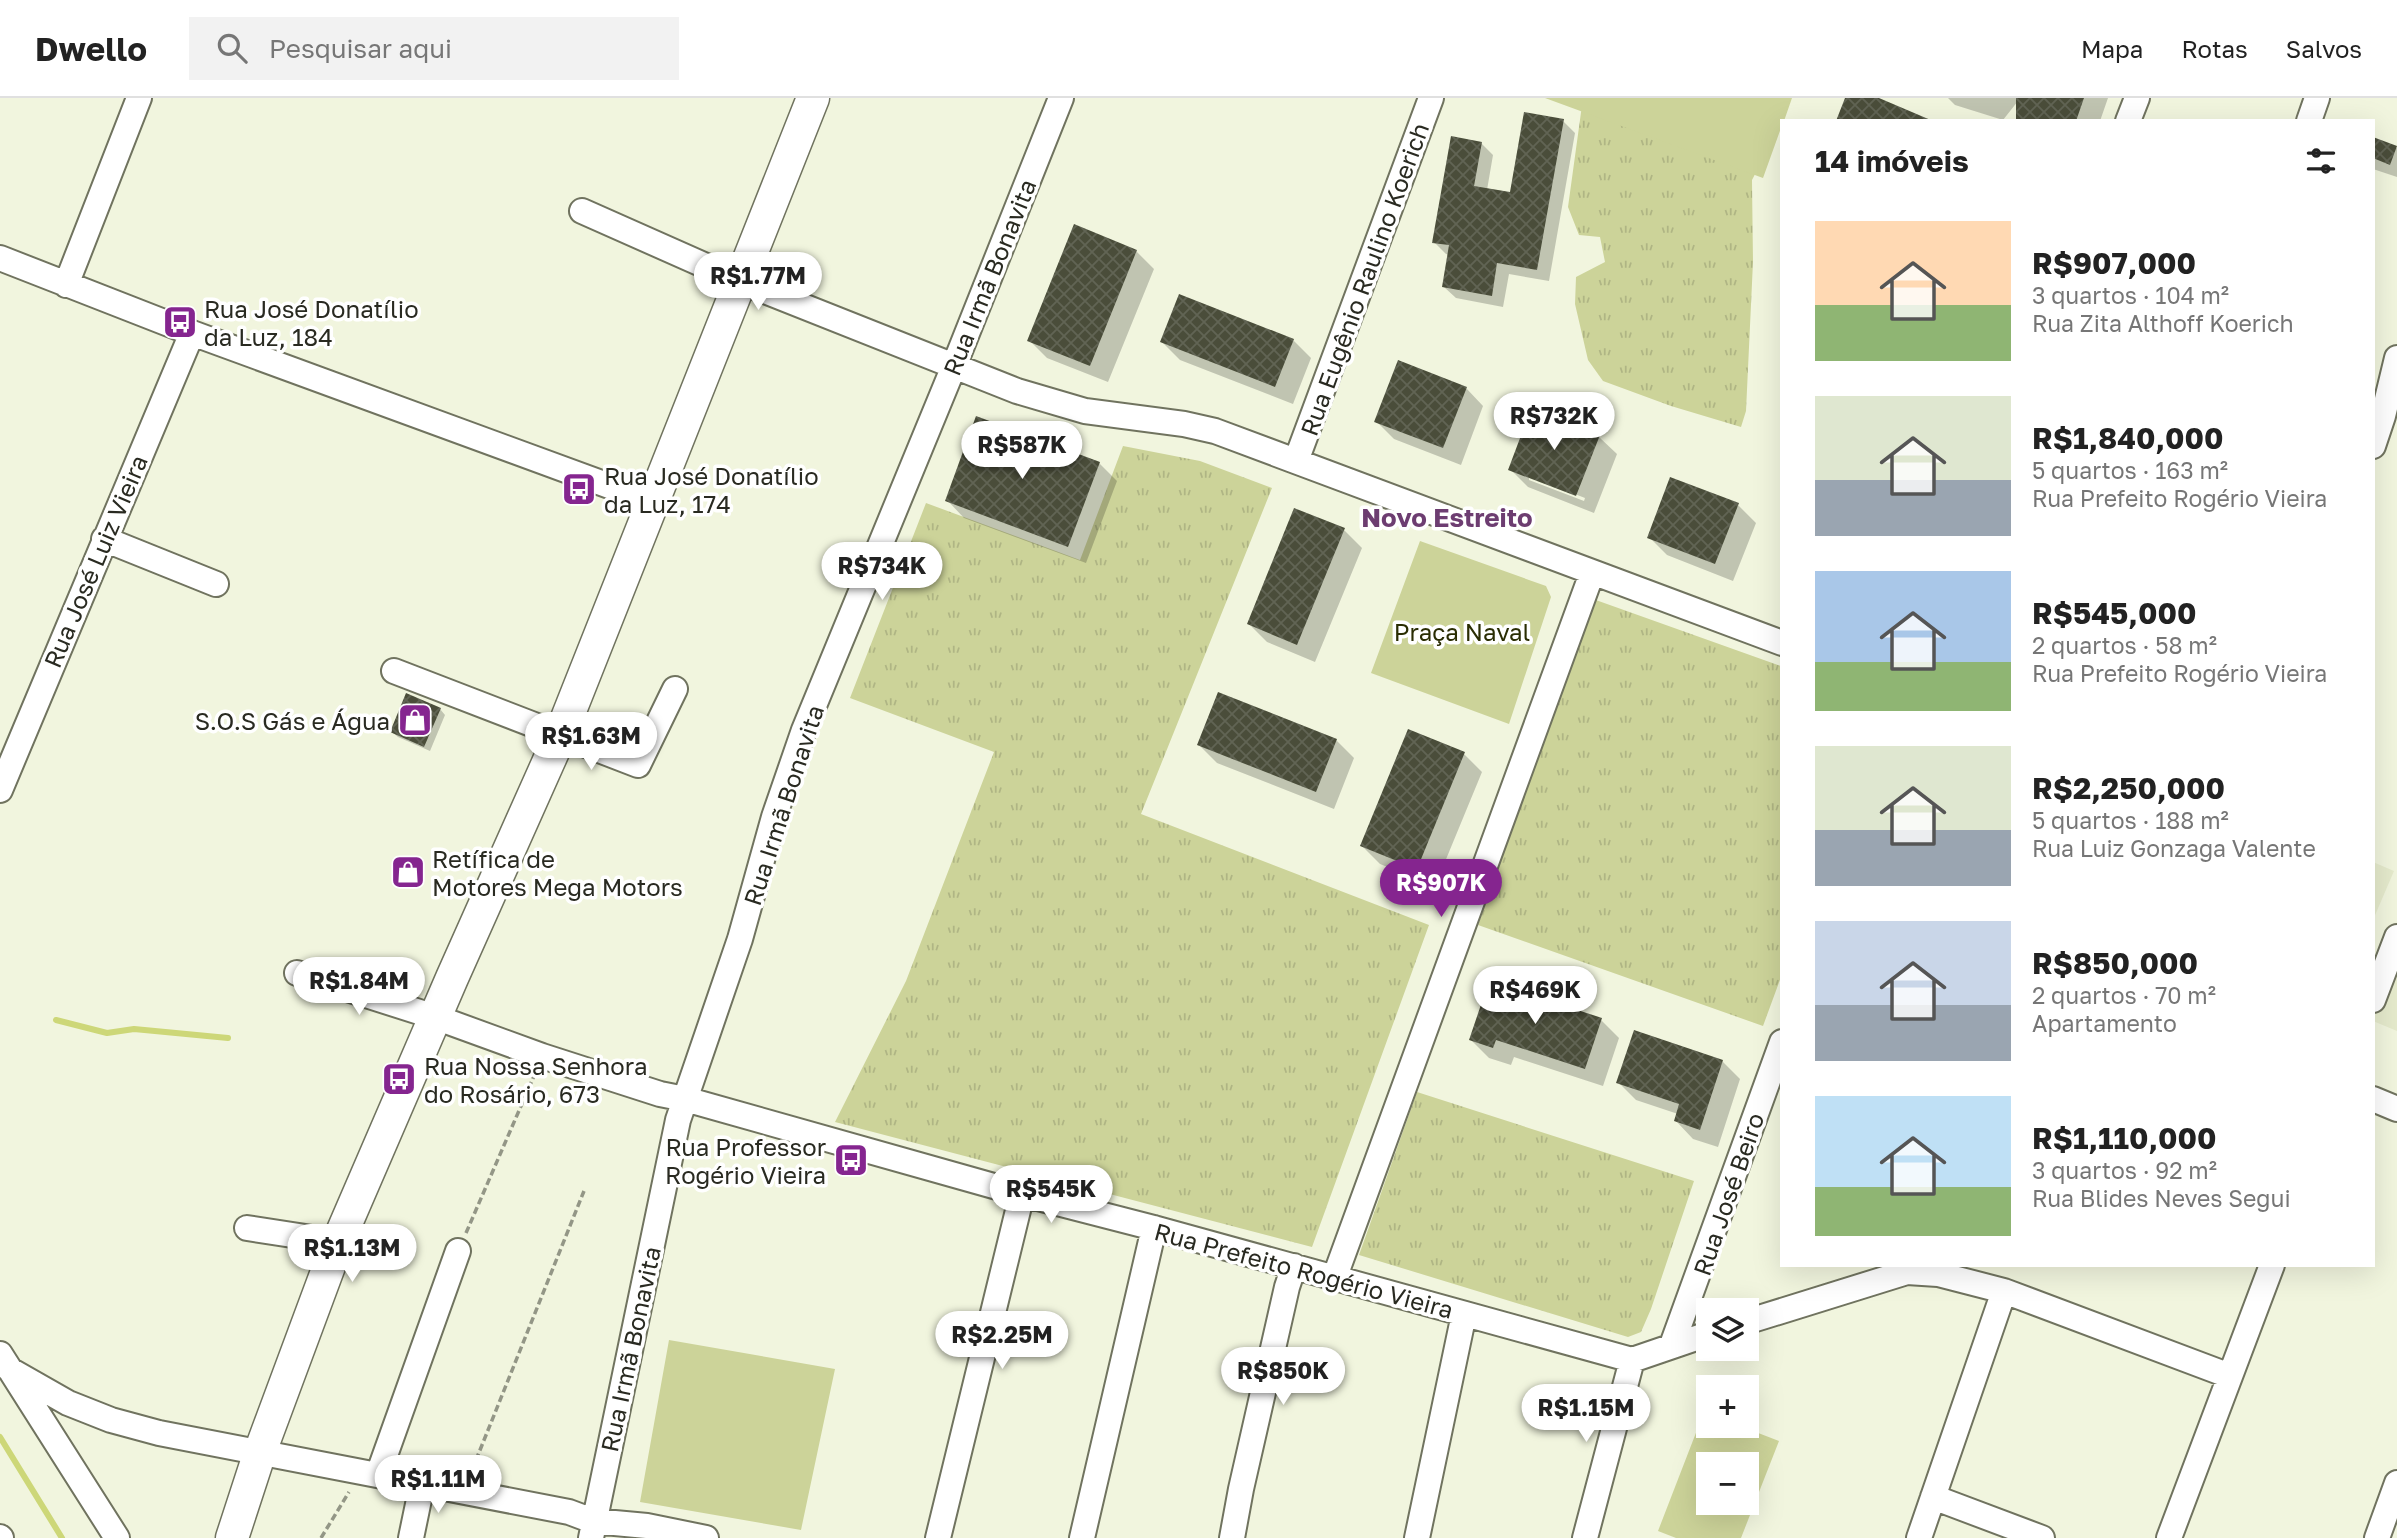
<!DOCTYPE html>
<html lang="pt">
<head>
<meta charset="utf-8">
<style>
	:root { --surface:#fff; --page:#f2f2f2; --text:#222; --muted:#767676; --line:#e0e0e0; --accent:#85258f }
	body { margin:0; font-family:"Golos Text",sans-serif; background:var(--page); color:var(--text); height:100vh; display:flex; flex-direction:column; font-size:26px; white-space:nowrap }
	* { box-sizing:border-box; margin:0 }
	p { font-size:23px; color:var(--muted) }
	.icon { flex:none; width:38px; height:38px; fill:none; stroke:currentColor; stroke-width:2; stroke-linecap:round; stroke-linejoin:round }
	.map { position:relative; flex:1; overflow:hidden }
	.side { position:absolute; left:1780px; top:21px; width:595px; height:1148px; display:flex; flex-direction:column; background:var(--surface); border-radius:0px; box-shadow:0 7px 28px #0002 }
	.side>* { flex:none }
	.tools { position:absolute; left:1696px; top:1200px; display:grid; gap:14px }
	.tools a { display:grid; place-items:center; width:63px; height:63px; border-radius:0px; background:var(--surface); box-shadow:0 7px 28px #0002; font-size:35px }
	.price { position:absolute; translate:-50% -60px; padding:0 16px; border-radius:24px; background:#fff; color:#222; font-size:23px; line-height:46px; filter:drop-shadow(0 2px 4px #0008) }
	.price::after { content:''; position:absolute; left:50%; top:42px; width:21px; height:16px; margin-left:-10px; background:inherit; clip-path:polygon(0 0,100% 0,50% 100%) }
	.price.current { background:var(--accent); color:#fff }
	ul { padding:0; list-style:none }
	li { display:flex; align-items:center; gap:21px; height:175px; padding:0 35px }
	li span { display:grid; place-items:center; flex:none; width:196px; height:140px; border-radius:0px; color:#555 }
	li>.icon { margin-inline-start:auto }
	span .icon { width:84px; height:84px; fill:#fffc; stroke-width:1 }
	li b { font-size:30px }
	h2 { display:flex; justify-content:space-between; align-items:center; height:84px; padding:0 35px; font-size:30px }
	header { display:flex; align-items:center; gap:42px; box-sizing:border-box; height:98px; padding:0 35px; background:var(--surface); border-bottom:2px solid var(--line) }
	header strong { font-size:33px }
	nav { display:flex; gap:38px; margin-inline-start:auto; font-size:24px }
	.search { width:490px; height:63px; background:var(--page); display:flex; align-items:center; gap:18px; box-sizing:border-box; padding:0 24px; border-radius:0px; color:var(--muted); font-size:26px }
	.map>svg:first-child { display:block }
	.built { fill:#e5eacc }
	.grass { fill:url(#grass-tufts) }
	.green { fill:#ccd399; fill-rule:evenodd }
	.shadow { fill:#0003; fill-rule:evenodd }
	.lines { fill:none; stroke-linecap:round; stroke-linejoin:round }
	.stream { stroke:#cdd778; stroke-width:6 }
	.building { fill:url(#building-cross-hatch) }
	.minor-casing { stroke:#70735f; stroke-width:28 }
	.major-casing { stroke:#70735f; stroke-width:35 }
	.path { stroke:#939686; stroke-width:3.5; stroke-dasharray:7 3.5; stroke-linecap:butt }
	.minor { stroke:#fff; stroke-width:24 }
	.major { stroke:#fff; stroke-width:32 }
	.labels { text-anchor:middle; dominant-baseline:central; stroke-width:7; stroke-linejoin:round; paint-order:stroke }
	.street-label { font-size:24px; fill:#292a21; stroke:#fff }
	.poi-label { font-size:24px; fill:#292a21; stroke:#fff; text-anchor:start }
	.park-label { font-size:24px; fill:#2a2d03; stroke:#fff }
	.neighbourhood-label { font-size:26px; font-weight:bold; fill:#6d3d71; stroke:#fff }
</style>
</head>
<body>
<header>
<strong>Dwello</strong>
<div class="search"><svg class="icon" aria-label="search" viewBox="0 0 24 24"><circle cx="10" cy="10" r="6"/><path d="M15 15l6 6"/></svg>Pesquisar aqui</div>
<nav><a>Mapa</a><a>Rotas</a><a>Salvos</a></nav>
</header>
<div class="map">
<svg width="2397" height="1440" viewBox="0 0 2397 1440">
	<defs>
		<pattern id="grass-tufts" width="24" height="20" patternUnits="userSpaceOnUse" patternTransform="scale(1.75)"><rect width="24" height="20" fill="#ccd399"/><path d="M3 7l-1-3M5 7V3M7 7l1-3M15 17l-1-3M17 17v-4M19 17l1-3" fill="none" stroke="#afb584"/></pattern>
		<pattern id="building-cross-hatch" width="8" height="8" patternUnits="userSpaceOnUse" patternTransform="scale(1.75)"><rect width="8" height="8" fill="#4a4d3a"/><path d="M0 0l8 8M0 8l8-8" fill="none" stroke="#616454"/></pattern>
	</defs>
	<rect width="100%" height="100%" fill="#f1f5de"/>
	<path class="built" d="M2373 764 2394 773 2373 822Z
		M2397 860V933L2373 923V918Z"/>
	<path class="grass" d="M1583 0 1766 55 1752 82 1753 164 1746 313 1741 329 1671 308 1603 283 1588 262 1575 206 1576 179 1605 164 1600 139 1579 137 1568 109Z
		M1123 348 1200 363 1272 390 1141 716 1429 827 1312 1149 835 1024 906 883 994 654 850 600 926 405 1080 462Z
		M1593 501 1781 568V879L1763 928 1478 827Z
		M1417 994 1694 1083 1651 1211 1641 1234 1628 1239 1359 1157Z"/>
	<path class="green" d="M1545 0H1792L1784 23H1782L1781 30 1763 80Z
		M1420 443 1546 488 1551 499 1509 626 1371 575Z
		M669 1242 835 1271 801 1432 640 1404Z
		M1704 1314 1708 1316V1328H1740L1779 1343 1741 1440H1676L1658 1433ZM1708 1367H1746V1405H1708Z"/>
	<path class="shadow" d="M1948 0H2108L2100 23H2018V3L2003 22 1955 7Z
		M1563 23 1575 35 1549 183 1509 176 1503 209 1456 200 1444 189 1450 157 1446 156 1434 144 1481 45 1493 57 1487 92 1511 96Z
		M2373 41 2397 50V79L2373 71Z
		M1136 153 1154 171 1108 284 1047 260 1029 242Z
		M1293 242 1311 260 1293 306 1180 262 1162 244Z
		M1466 290 1483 308 1461 367 1394 341 1376 323Z
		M1599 339 1617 356 1594 415 1528 389 1510 371ZM1529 378 1585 400 1584 403 1529 382Z
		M1099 365 1117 383 1086 465 964 420 947 402Z
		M1738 407 1756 425 1733 483 1667 457 1649 439Z
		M1344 432 1362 450 1315 564 1267 544 1249 526Z
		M440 611 445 617 430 653 398 639 392 634Z
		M1336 642 1354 660 1334 711 1217 665 1199 647Z
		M1464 656 1482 674 1435 788 1380 766 1362 748Z
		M1601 922 1619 940 1603 988 1514 959 1511 967 1489 960 1471 942Z
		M1722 963 1740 981 1718 1049 1693 1041 1676 1023 1678 1016 1636 1002 1618 984Z"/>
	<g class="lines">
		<path class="stream" d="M56 922 107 935 134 931 228 940
			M0 1339 62 1440"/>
	</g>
	<path class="building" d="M1845 0H1879L1933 23H1836Z
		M2016 0H2084L2076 23H2016Z
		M1524 14 1564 21 1537 172 1497 165 1492 198 1442 189 1449 147 1432 145 1451 38 1482 44 1474 88 1510 94Z
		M2373 39 2397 48 2390 67 2373 60Z
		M1074 126 1137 152 1090 268 1027 243Z
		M1179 196 1294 241 1275 289 1160 244Z
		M1398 262 1467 289 1443 350 1374 324Z
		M1531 311 1600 337 1576 398 1508 372Z
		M976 318 1100 364 1068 449 945 403Z
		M1670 379 1739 405 1715 466 1647 440Z
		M1294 410 1345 430 1297 547 1247 526Z
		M1218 594 1337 641 1316 694 1197 647Z
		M406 595 441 610 424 649 390 634Z
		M1408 631 1465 654 1417 771 1360 748Z
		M1489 883 1602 920 1585 971 1496 942 1493 950 1469 942Z
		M1634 932 1723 962 1700 1032 1674 1023 1679 1006 1616 985Z"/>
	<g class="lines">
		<g class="minor-casing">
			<path id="minor" d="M2128 23 2137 0
				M2309 23 2317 0
				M582 113 742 184 1017 293 1085 313 1184 326 1215 333 1782 545
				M0 160 192 235 653 404
				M66 187 139 0
				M2373 348 2383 318 2397 260
				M1296 363 1431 0
				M104 441 216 486
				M394 573 638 667 675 591
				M0 692 192 235
				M297 875 435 919 542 958 660 996 685 1001 1022 1096 1154 1130 1632 1262 1708 1236
				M2373 902 2397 839
				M2373 1001 2397 1011
				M247 1130 338 1144
				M1334 1181 1592 475
				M1746 1224 1907 1174 1938 1176 2004 1193 2230 1278
				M1672 1247 1782 944
				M0 1256 117 1440
				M10 1272 68 1305 111 1322 159 1335 569 1414 593 1423 647 1428 706 1440
				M378 1377 458 1153
				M1933 1399 2042 1440
				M0 1439 1 1440
				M411 1440 422 1387
				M591 1440 678 1022 740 841 774 719 804 632 954 268 1061 0
				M938 1440 1022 1096
				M1082 1440 1154 1130
				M1232 1440 1241 1391 1287 1189 1294 1168
				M1417 1440 1464 1216
				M1585 1440 1632 1262
				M1919 1440 2004 1193
				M2169 1440 2272 1167
				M2377 1440 2397 1385"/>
		</g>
		<g class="major-casing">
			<path id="major" d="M232 1440 260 1354 338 1144 452 880 560 638 813 0"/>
		</g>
		<path class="path" d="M466 1135 534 978
			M472 1372 584 1093
			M321 1440 349 1394"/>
		<use href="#minor" class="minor"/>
		<use href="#major" class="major"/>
	</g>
	<defs>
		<g id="bus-square" transform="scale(1.75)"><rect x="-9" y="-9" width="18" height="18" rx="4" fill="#85258f" stroke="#fff"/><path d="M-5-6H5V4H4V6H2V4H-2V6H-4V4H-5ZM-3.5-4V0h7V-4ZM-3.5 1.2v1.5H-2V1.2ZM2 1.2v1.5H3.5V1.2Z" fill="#fff"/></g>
		<g id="shop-square" transform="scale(1.75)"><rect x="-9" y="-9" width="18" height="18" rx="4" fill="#85258f" stroke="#fff"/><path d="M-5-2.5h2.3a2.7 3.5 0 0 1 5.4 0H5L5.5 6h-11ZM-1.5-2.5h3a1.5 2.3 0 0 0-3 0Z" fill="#fff"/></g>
	</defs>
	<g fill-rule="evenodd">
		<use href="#bus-square" x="180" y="224"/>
		<use href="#bus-square" x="579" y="391"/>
		<use href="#shop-square" x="415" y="622"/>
		<use href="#shop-square" x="408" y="774"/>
		<use href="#bus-square" x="399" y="981"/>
		<use href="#bus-square" x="851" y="1062"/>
	</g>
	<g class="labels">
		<g class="street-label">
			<text transform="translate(989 179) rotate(-68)">Rua Irmã Bonavita</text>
			<text transform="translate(1364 181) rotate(-70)">Rua Eugênio Raulino Koerich</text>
			<text transform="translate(95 463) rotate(-67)">Rua José Luiz Vieira</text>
			<text transform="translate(783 707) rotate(-72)">Rua Irmã Bonavita</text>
			<text transform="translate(1728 1096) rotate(-71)">Rua José Beiro</text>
			<text transform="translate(1304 1172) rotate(15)">Rua Prefeito Rogério Vieira</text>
			<text transform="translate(630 1251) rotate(-78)">Rua Irmã Bonavita</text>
		</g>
		<g class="poi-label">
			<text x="204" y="210">Rua José Donatílio<tspan x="204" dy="28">da Luz, 184</tspan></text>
			<text x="604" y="377">Rua José Donatílio<tspan x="604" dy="28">da Luz, 174</tspan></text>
			<text x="390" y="622" text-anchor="end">S.O.S Gás e Água</text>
			<text x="432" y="760">Retífica de<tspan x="432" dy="28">Motores Mega Motors</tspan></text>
			<text x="424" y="967">Rua Nossa Senhora<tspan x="424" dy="28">do Rosário, 673</tspan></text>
			<text x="826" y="1048" text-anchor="end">Rua Professor<tspan x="826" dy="28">Rogério Vieira</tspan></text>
		</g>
		<g class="park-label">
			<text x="1462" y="533">Praça Naval</text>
		</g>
		<g class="neighbourhood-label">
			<text x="1447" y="419">Novo Estreito</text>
		</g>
	</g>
</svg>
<div class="tools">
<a><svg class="icon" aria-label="layers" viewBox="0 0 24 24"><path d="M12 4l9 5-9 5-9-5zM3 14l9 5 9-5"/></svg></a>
<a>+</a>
<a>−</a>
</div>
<b class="price" style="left:758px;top:214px">R$1.77M</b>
<b class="price" style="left:1554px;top:354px">R$732K</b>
<b class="price" style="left:1022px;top:383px">R$587K</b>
<b class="price" style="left:882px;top:504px">R$734K</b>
<b class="price" style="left:591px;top:674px">R$1.63M</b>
<b class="price current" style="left:1441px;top:821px">R$907K</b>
<b class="price" style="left:359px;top:919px">R$1.84M</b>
<b class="price" style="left:1535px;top:928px">R$469K</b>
<b class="price" style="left:1051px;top:1127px">R$545K</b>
<b class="price" style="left:352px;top:1186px">R$1.13M</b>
<b class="price" style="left:1002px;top:1273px">R$2.25M</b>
<b class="price" style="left:1283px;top:1309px">R$850K</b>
<b class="price" style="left:1586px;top:1346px">R$1.15M</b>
<b class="price" style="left:438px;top:1417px">R$1.11M</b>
<section class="side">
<h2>14 imóveis<svg class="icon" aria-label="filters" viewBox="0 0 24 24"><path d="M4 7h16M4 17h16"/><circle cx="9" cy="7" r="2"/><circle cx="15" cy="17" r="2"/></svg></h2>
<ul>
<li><span style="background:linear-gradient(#ffd9b3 60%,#8fb573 0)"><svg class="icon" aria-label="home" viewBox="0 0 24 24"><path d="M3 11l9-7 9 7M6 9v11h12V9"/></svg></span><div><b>R$907,000</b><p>3 quartos · 104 m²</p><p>Rua Zita Althoff Koerich</p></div></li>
<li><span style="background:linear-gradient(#dfe7d0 60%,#9aa5b1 0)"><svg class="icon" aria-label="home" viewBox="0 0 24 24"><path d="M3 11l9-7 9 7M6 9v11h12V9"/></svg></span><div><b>R$1,840,000</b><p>5 quartos · 163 m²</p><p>Rua Prefeito Rogério Vieira</p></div></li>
<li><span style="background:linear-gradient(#a9c7e8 65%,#8fb573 0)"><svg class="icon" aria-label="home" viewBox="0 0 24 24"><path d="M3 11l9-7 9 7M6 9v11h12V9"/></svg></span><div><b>R$545,000</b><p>2 quartos · 58 m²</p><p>Rua Prefeito Rogério Vieira</p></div></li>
<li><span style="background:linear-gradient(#dfe7d0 60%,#9aa5b1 0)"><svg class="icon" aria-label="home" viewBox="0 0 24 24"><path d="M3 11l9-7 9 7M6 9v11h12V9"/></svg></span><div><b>R$2,250,000</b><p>5 quartos · 188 m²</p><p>Rua Luiz Gonzaga Valente</p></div></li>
<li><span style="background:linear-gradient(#c9d6e8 60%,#9aa5b1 0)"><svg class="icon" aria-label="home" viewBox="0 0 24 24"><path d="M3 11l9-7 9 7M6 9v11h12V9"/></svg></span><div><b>R$850,000</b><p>2 quartos · 70 m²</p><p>Apartamento</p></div></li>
<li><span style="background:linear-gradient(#bfe0f5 65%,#8fb573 0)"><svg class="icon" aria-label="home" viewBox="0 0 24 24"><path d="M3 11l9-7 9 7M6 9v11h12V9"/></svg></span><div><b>R$1,110,000</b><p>3 quartos · 92 m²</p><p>Rua Blides Neves Segui</p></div></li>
</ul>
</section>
</div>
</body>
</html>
